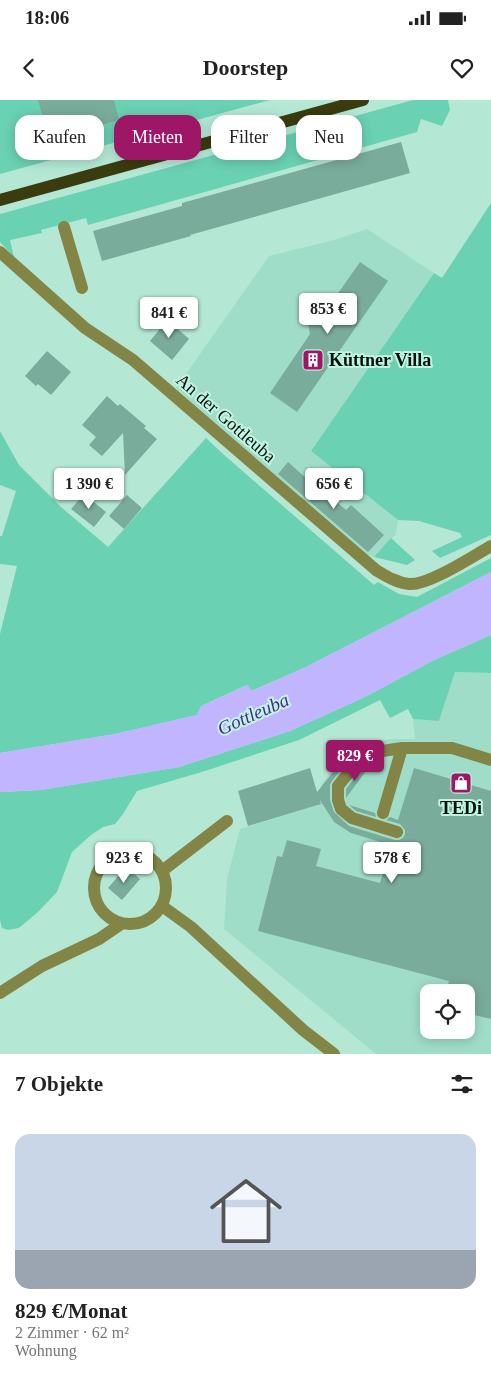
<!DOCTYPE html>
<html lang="de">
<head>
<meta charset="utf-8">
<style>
	:root { --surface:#fff; --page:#f6f6f6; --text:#222; --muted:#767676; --line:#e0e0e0; --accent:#9e1766 }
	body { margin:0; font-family:"Times New Roman",serif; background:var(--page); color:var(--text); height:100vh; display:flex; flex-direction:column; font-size:19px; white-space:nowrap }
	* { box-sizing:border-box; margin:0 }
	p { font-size:16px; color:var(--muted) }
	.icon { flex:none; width:28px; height:28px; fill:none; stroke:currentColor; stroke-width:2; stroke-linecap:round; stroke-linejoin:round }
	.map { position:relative; height:954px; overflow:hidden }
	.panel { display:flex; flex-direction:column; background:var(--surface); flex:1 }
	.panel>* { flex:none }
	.top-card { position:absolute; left:15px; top:15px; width:461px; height:45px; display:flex; gap:10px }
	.fabs { position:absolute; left:420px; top:884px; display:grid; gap:10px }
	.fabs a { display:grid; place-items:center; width:55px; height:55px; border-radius:10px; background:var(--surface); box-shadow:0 2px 12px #0003; font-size:25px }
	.price { position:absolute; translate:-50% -42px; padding:0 11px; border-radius:5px; background:#fff; color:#222; font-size:16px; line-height:32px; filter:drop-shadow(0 1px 2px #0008) }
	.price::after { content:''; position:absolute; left:50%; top:30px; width:15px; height:11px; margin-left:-8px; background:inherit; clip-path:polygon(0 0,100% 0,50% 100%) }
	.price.selected { background:var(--accent); color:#fff }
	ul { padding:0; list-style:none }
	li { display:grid; align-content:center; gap:10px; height:265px; padding:0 15px }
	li+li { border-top:1px solid var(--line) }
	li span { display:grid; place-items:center; height:155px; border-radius:15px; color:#555 }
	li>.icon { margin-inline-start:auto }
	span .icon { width:90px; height:90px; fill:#fffc; stroke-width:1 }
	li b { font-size:21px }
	h2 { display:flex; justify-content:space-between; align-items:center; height:60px; padding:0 15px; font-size:21px }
	.chip { padding:0 18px; border-radius:15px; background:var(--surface); box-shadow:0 2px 12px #0003; font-size:18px; line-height:45px }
	.chip.selected { background:var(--accent); color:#fff }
	.status { display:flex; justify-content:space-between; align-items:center; height:35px; padding:0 25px; background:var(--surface); direction:ltr }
	.status svg { height:14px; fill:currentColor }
	header { display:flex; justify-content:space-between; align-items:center; height:65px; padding:0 15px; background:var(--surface); font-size:22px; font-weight:700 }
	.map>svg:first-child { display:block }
	.built { fill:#a0ddc8; fill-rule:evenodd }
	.green { fill:#6ad1b2 }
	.water { fill:#c1b5ff }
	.building { fill:#7aac9b }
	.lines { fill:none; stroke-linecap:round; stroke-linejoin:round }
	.minor { stroke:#828546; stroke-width:12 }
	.major { stroke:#3a3b0e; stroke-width:12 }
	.labels { text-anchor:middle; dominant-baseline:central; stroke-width:4; stroke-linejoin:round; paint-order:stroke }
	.poi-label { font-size:18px; font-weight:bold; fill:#01120c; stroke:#c1f5e2; text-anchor:start }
	.street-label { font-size:18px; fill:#01120c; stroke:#c1f5e2 }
	.water-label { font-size:19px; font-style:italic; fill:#492991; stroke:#c1f5e2 }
</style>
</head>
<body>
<div class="status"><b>18:06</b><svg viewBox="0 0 49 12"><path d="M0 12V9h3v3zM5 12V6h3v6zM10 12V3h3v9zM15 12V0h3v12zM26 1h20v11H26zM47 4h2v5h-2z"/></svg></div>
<header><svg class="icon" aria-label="back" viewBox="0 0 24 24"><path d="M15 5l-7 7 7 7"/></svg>Doorstep<svg class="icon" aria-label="heart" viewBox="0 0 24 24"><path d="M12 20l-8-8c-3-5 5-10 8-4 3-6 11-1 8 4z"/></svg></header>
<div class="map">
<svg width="491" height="954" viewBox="0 0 491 954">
	<rect width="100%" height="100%" fill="#b4e8d5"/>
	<path class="built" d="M367 129 434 173 311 351 398 420 396 434 374 457 366 455 176 288 269 156 334 140Z
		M455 572 491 573V954H376L224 829 227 778 240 729 321 704 320 694 322 684 344 652 360 644 391 639H415L413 619 439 621ZM429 892H466V930H429Z"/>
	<path class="green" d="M0 0H270L0 74Z
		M413 0H448L450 10 442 26 421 19 417 32 88 125 86 118 41 130 42 133 10 140 14 157 0 142V114Z
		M491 103V435L440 458 432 451 462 437 460 433 419 421 398 420 311 351 434 173 442 178Z
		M0 331 19 365 61 407 108 447 206 338 223 354 374 485 378 482 399 494 417 497 491 458V472L304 568 251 591 247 585 201 606 197 615 115 634 0 653V534L17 466 0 464V436H2L16 391 0 385Z
		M391 438 415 460 407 465 374 457Z
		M491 535V573L455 572 439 621 413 619 408 609 390 618 380 600 299 640 205 671 137 691 123 714 115 724 103 727 91 735 72 752 57 792 39 811 19 828 8 830 2 828 0 820V692L41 690 179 667 290 631 367 596 432 561Z"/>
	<path class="water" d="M491 472V535L432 561 367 596 290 631 179 667 41 690 0 692V653L115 634 197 615 201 606 248 585 252 591 304 568Z"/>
	<path class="building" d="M38 0H114L119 20 49 39Z
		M401 42 410 73 190 135 191 136 102 161 93 131 182 106V103Z
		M360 162 388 181 297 312 270 293 310 234 306 215 312 207 320 204 327 209Z
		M156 220 171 223 189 239 172 260 150 241 159 230Z
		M47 251 71 272 51 295 38 284 36 286 25 276Z
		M107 296 118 306 120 304 146 326 144 328 157 339 125 375 123 333 102 356 89 345 96 337 82 325Z
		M288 362 326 396 327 394 346 410 351 405 384 435 368 452 278 374Z
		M84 394 106 412 94 427 71 409Z
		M127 395 142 408 124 429 109 416Z
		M346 656 350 658 332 681 330 685V700L334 712 349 726 395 740H399L403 738 405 734V730L400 724 386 720 390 717 398 720 414 668 491 691V919L466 913V892H446L449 881 258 831 277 756 282 757 287 740 321 749 316 766 380 783 385 766 418 775 387 756 390 745 351 733 334 722 320 700 321 704 248 726 238 691 310 668 317 692Z
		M362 668 366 671 346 698V689Z
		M349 705 375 713 376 717 356 711Z
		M126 767 140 779 122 800 108 788Z"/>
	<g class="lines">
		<path class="minor" d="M64 127 82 188
			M0 152 85 228 133 260 376 470C386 476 397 483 409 484 428 486 473 456 491 446
			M383 713 402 648
			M397 732 352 718 341 709 338 700V686L357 662 376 652 402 648H452L491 660
			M94 788a36 36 0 1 1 72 0a36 36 0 1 1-72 0Z
			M162 771 227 721
			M162 806 191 827 303 930 334 954
			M0 893 42 866 99 839 121 824"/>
		<path class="major" d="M0 100 363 0"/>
	</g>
	<defs>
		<g id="building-square" transform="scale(1.125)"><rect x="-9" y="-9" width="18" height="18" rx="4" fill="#9e1766" stroke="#c1f5e2"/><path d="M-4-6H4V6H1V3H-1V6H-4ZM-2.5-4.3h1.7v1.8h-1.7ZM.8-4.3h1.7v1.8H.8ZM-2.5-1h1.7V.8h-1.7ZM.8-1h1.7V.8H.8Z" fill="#fff"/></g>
		<g id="shop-square" transform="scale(1.125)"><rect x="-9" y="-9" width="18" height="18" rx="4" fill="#9e1766" stroke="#c1f5e2"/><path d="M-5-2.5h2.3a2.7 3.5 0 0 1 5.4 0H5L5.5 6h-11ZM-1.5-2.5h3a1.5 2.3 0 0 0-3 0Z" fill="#fff"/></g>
	</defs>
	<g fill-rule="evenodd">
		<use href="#building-square" x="313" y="260"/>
		<use href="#shop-square" x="461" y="683"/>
	</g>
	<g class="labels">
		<g class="poi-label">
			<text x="329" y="260">Küttner Villa</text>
			<text x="461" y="708" text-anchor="middle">TEDi</text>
		</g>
		<g class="street-label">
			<text transform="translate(226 318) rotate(41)">An der Gottleuba</text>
		</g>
		<g class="water-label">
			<text transform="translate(253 614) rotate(-24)">Gottleuba</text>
		</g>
	</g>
</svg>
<div class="fabs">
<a><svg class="icon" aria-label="locate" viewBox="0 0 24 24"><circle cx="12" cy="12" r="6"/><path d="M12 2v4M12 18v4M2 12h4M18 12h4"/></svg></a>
</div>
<b class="price" style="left:328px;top:235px">853 €</b>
<b class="price" style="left:169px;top:239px">841 €</b>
<b class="price" style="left:89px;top:410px">1 390 €</b>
<b class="price" style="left:334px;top:410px">656 €</b>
<b class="price selected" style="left:355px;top:682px">829 €</b>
<b class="price" style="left:124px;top:784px">923 €</b>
<b class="price" style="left:392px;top:784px">578 €</b>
<div class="top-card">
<a class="chip">Kaufen</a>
<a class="chip selected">Mieten</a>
<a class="chip">Filter</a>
<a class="chip">Neu</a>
</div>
</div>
<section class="panel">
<h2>7 Objekte<svg class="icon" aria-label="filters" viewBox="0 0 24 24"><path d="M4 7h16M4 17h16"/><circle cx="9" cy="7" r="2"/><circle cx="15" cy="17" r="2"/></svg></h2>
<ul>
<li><span style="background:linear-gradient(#c9d6e8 75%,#9aa5b1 0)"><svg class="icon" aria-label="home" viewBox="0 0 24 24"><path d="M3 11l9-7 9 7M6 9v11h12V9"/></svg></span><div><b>829 €/Monat</b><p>2 Zimmer · 62 m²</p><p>Wohnung</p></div></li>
</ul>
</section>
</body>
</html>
